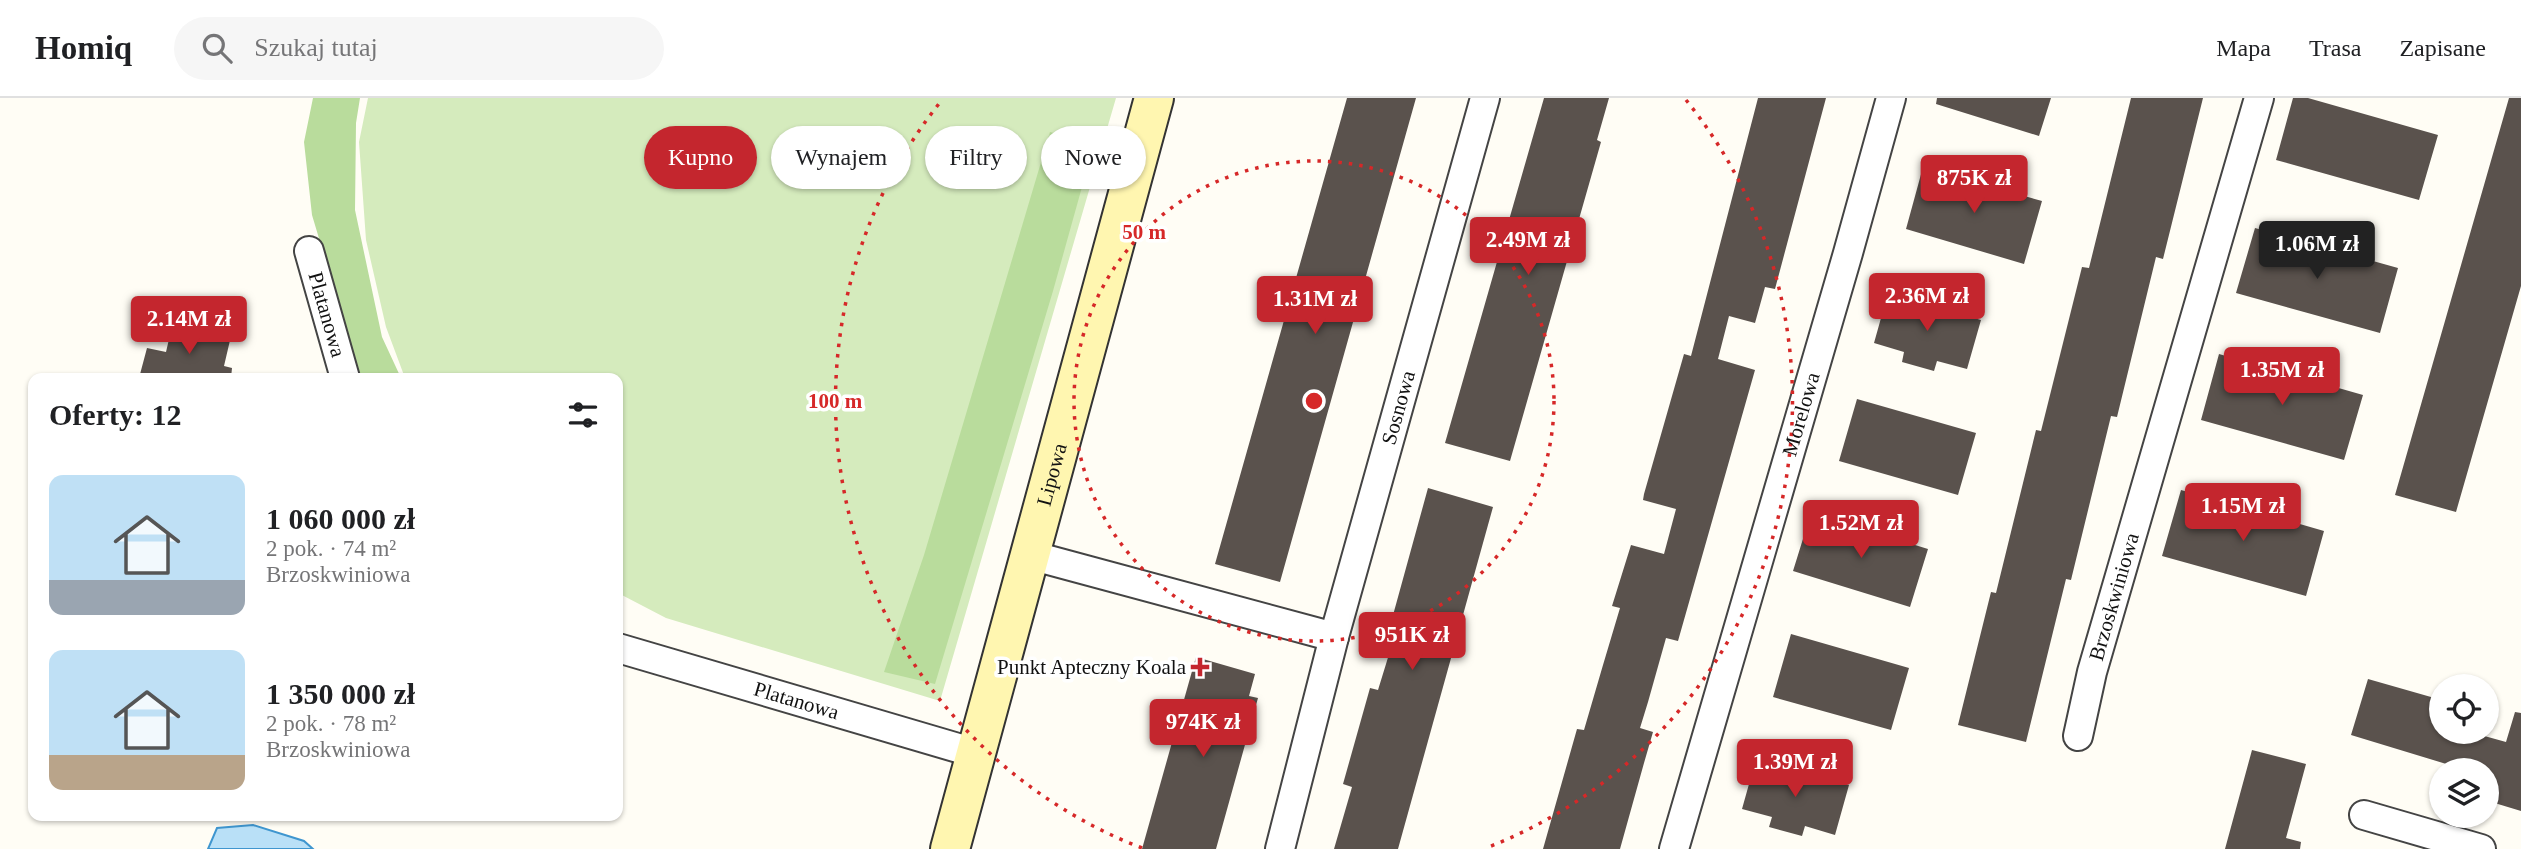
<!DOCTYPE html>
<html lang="pl">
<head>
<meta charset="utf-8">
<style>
	:root { --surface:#fff; --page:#f6f6f6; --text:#202124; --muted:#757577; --line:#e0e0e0; --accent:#c4262e }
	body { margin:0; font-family:"Times New Roman",serif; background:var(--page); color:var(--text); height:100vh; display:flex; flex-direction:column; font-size:26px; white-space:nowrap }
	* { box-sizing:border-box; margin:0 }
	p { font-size:23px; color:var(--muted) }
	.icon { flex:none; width:38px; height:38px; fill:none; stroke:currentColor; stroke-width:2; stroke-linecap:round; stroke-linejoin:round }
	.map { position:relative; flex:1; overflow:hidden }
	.panel { position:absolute; left:28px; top:275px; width:595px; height:448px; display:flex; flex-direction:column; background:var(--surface); border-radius:14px; box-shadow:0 2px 5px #0004 }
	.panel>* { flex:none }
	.hud { position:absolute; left:644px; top:28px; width:665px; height:63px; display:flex; gap:14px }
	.buttons { position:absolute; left:2429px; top:576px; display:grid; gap:14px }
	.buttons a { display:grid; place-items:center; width:70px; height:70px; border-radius:50%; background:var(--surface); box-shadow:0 2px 5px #0004; font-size:35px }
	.price { position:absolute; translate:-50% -60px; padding:0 16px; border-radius:7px; background:var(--accent); color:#fff; font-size:23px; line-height:46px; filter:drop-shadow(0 2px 4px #0008) }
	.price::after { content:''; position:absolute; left:50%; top:42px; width:21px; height:16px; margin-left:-10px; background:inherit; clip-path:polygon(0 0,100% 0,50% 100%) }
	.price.active { background:#222; color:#fff }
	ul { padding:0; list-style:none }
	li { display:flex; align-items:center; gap:21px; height:175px; padding:0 21px }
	li span { display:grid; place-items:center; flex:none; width:196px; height:140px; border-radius:14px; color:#555 }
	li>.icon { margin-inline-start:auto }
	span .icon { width:84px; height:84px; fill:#fffc; stroke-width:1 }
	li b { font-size:30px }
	h2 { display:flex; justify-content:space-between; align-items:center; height:84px; padding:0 21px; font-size:30px }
	.pill { padding:0 24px; border-radius:32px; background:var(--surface); box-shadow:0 2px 5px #0004; font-size:24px; line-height:63px }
	.pill.active { background:var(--accent); color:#fff }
	header { display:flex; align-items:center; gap:42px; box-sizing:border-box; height:98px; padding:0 35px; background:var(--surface); border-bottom:2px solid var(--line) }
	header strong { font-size:33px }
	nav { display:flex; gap:38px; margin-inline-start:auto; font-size:24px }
	.search { width:490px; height:63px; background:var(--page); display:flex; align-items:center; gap:18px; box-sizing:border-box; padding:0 24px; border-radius:38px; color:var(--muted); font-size:26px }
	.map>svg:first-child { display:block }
	.green { fill:#d5ebbd }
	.forest { fill:#b9dc9c }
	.water { fill:#b9e0f7; stroke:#3f96cf; stroke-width:2 }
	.building { fill:#5a524d }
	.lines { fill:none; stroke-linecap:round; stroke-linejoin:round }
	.street-casing { stroke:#444; stroke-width:32 }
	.secondary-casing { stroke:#333; stroke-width:42 }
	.street { stroke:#fff; stroke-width:28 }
	.secondary { stroke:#fff6b0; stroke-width:38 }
	.ring { fill:none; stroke:#d62828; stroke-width:3.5; stroke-dasharray:3.5 7 }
	.poi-dot { fill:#c4262e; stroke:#fff; stroke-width:2.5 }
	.labels { text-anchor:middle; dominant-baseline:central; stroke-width:7; stroke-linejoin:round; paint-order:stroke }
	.street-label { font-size:21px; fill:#111; stroke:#fff }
	.poi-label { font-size:21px; fill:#111; stroke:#fff; text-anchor:end }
	.centre { fill:#d62828; stroke:#fff; stroke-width:3.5 }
	.ring-label { font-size:21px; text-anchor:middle; font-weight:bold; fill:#d62828; stroke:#fff; stroke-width:7; stroke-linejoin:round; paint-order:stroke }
</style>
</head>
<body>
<header>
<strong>Homiq</strong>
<div class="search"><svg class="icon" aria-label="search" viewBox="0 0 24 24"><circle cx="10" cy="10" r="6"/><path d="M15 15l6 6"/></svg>Szukaj tutaj</div>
<nav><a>Mapa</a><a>Trasa</a><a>Zapisane</a></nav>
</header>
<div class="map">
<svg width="2521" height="751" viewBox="0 0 2521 751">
	<rect width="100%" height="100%" fill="#fffdf5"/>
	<path class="green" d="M368 0H1116L940 603 666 520 618 495V280H405L386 229 366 142 359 44Z"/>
	<path class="forest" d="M313 0H360L356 25 355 112 382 239 401 280H362L359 274 312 117 304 44Z
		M1050 34 1094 46 1053 193 935 586 884 574 924 457Z"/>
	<path class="water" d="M253 727 304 743 313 751H208L217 730Z"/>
	<path class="building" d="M1347 0H1416L1280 484 1215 466Z
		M1544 0H1609L1597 42 1601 44 1510 363 1445 345Z
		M1758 0H1826L1775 191 1765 189 1755 225 1729 218 1718 261 1755 272 1678 543 1666 540 1648 604 1640 630 1653 634 1644 665 1620 751H1543L1577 631 1584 632 1603 567 1620 510 1612 508 1631 447 1664 456 1676 411 1643 402 1644 396 1684 256 1691 258Z
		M1937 0H2051L2039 38 1936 6Z
		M2131 0H2203L2163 161 2156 159 2117 319 2111 318 2071 482 2066 481 2026 644 1958 627 1991 494 1996 495 2036 332 2041 333 2082 169 2089 170Z
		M2293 0H2308L2438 37 2419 102 2276 62Z
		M2509 0H2521V188L2456 414 2395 397Z
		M1923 69 2042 103 2024 166 1906 131Z
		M2255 130 2398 170 2380 235 2236 195Z
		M1888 195 1981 222 1967 271 1937 263 1934 273 1902 264 1904 254 1874 245Z
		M173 224 231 238 224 268 232 270 231 280H139L147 250 166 254Z
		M2219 256 2363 297 2344 362 2201 322Z
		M1857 301 1976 335 1958 397 1839 363Z
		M1428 390 1493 409 1398 751H1334L1352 689 1343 686 1370 590 1378 592 1394 540 1387 539Z
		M2181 392 2324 433 2306 498 2162 458Z
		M1811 415 1928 451 1910 509 1793 473Z
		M1791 536 1909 570 1891 632 1773 599Z
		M1196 559 1255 576 1249 598 1258 600 1216 751H1142Z
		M2368 581 2438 601 2441 589V634H2470L2506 644 2515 614 2521 615V713L2488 703 2495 680 2487 678V672H2466L2351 637Z
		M2252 652 2306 666 2286 740 2301 744 2300 751H2225Z
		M1756 661 1849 687 1835 737 1805 728 1802 738 1769 729 1772 719 1742 711Z"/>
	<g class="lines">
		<g class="street-casing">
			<g id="street">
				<path id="s1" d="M309 153 345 280"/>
				<path d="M1030 457 1334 539"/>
				<path id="s2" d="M618 550 975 655"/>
				<path id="s3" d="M2078 638 2092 574 2259 0"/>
				<path d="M2364 717 2481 751"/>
				<path id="s4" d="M1280 751 1334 539 1485 0"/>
				<path id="s5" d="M1674 751 1848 155 1891 0"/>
			</g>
		</g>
		<g class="secondary-casing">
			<g id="secondary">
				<path id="s6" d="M950 751 1154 0"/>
			</g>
		</g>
		<use href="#street" class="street"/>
		<use href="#secondary" class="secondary"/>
	</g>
	<g class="ring">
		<circle cx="1314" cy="303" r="240"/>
		<path d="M1142 750A479 479 0 0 1 942 2M1686 2A479 479 0 0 1 1486 750"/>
	</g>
	<path class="poi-dot" d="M1196.5 558.5h7v7h7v7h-7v7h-7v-7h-7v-7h7z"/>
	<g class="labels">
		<g class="street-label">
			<text stroke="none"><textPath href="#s1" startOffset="66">Platanowa</textPath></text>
			<text stroke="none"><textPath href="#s4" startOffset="457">Sosnowa</textPath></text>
			<text stroke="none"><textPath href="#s5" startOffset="453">Morelowa</textPath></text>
			<text stroke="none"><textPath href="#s6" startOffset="388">Lipowa</textPath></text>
			<text stroke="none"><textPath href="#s3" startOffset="144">Brzoskwiniowa</textPath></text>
			<text stroke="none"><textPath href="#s2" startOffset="186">Platanowa</textPath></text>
		</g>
		<g class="poi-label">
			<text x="1186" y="569">Punkt Apteczny Koala</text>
		</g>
	</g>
	<circle cx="1314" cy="303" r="10" class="centre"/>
	<g class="ring-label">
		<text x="1144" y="141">50 m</text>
		<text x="835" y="310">100 m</text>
	</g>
</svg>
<div class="buttons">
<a><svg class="icon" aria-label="locate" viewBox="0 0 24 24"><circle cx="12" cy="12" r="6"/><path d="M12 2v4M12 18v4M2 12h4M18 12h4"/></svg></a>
<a><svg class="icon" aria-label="layers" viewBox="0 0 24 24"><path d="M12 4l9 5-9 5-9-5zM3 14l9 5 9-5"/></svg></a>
</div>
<b class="price" style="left:1974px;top:117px">875K zł</b>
<b class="price" style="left:1528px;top:179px">2.49M zł</b>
<b class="price active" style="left:2317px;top:183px">1.06M zł</b>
<b class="price" style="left:1927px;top:235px">2.36M zł</b>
<b class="price" style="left:1315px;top:238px">1.31M zł</b>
<b class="price" style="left:189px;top:258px">2.14M zł</b>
<b class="price" style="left:2282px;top:309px">1.35M zł</b>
<b class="price" style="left:2243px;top:445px">1.15M zł</b>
<b class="price" style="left:1861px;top:462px">1.52M zł</b>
<b class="price" style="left:1412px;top:574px">951K zł</b>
<b class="price" style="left:1203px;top:661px">974K zł</b>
<b class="price" style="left:1795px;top:701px">1.39M zł</b>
<div class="hud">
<a class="pill active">Kupno</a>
<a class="pill">Wynajem</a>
<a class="pill">Filtry</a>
<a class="pill">Nowe</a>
</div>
<section class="panel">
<h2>Oferty: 12<svg class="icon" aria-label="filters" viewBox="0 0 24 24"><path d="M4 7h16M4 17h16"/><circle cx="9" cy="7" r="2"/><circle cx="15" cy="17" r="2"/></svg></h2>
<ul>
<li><span style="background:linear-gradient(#bfe0f5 75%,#9aa5b1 0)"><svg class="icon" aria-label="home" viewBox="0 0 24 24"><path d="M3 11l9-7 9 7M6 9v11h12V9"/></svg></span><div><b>1 060 000 zł</b><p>2 pok. · 74 m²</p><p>Brzoskwiniowa</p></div></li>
<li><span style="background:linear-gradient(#bfe0f5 75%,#b9a48a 0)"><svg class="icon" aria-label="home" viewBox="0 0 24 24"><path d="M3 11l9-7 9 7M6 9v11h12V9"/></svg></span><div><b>1 350 000 zł</b><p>2 pok. · 78 m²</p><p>Brzoskwiniowa</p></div></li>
</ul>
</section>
</div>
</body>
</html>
